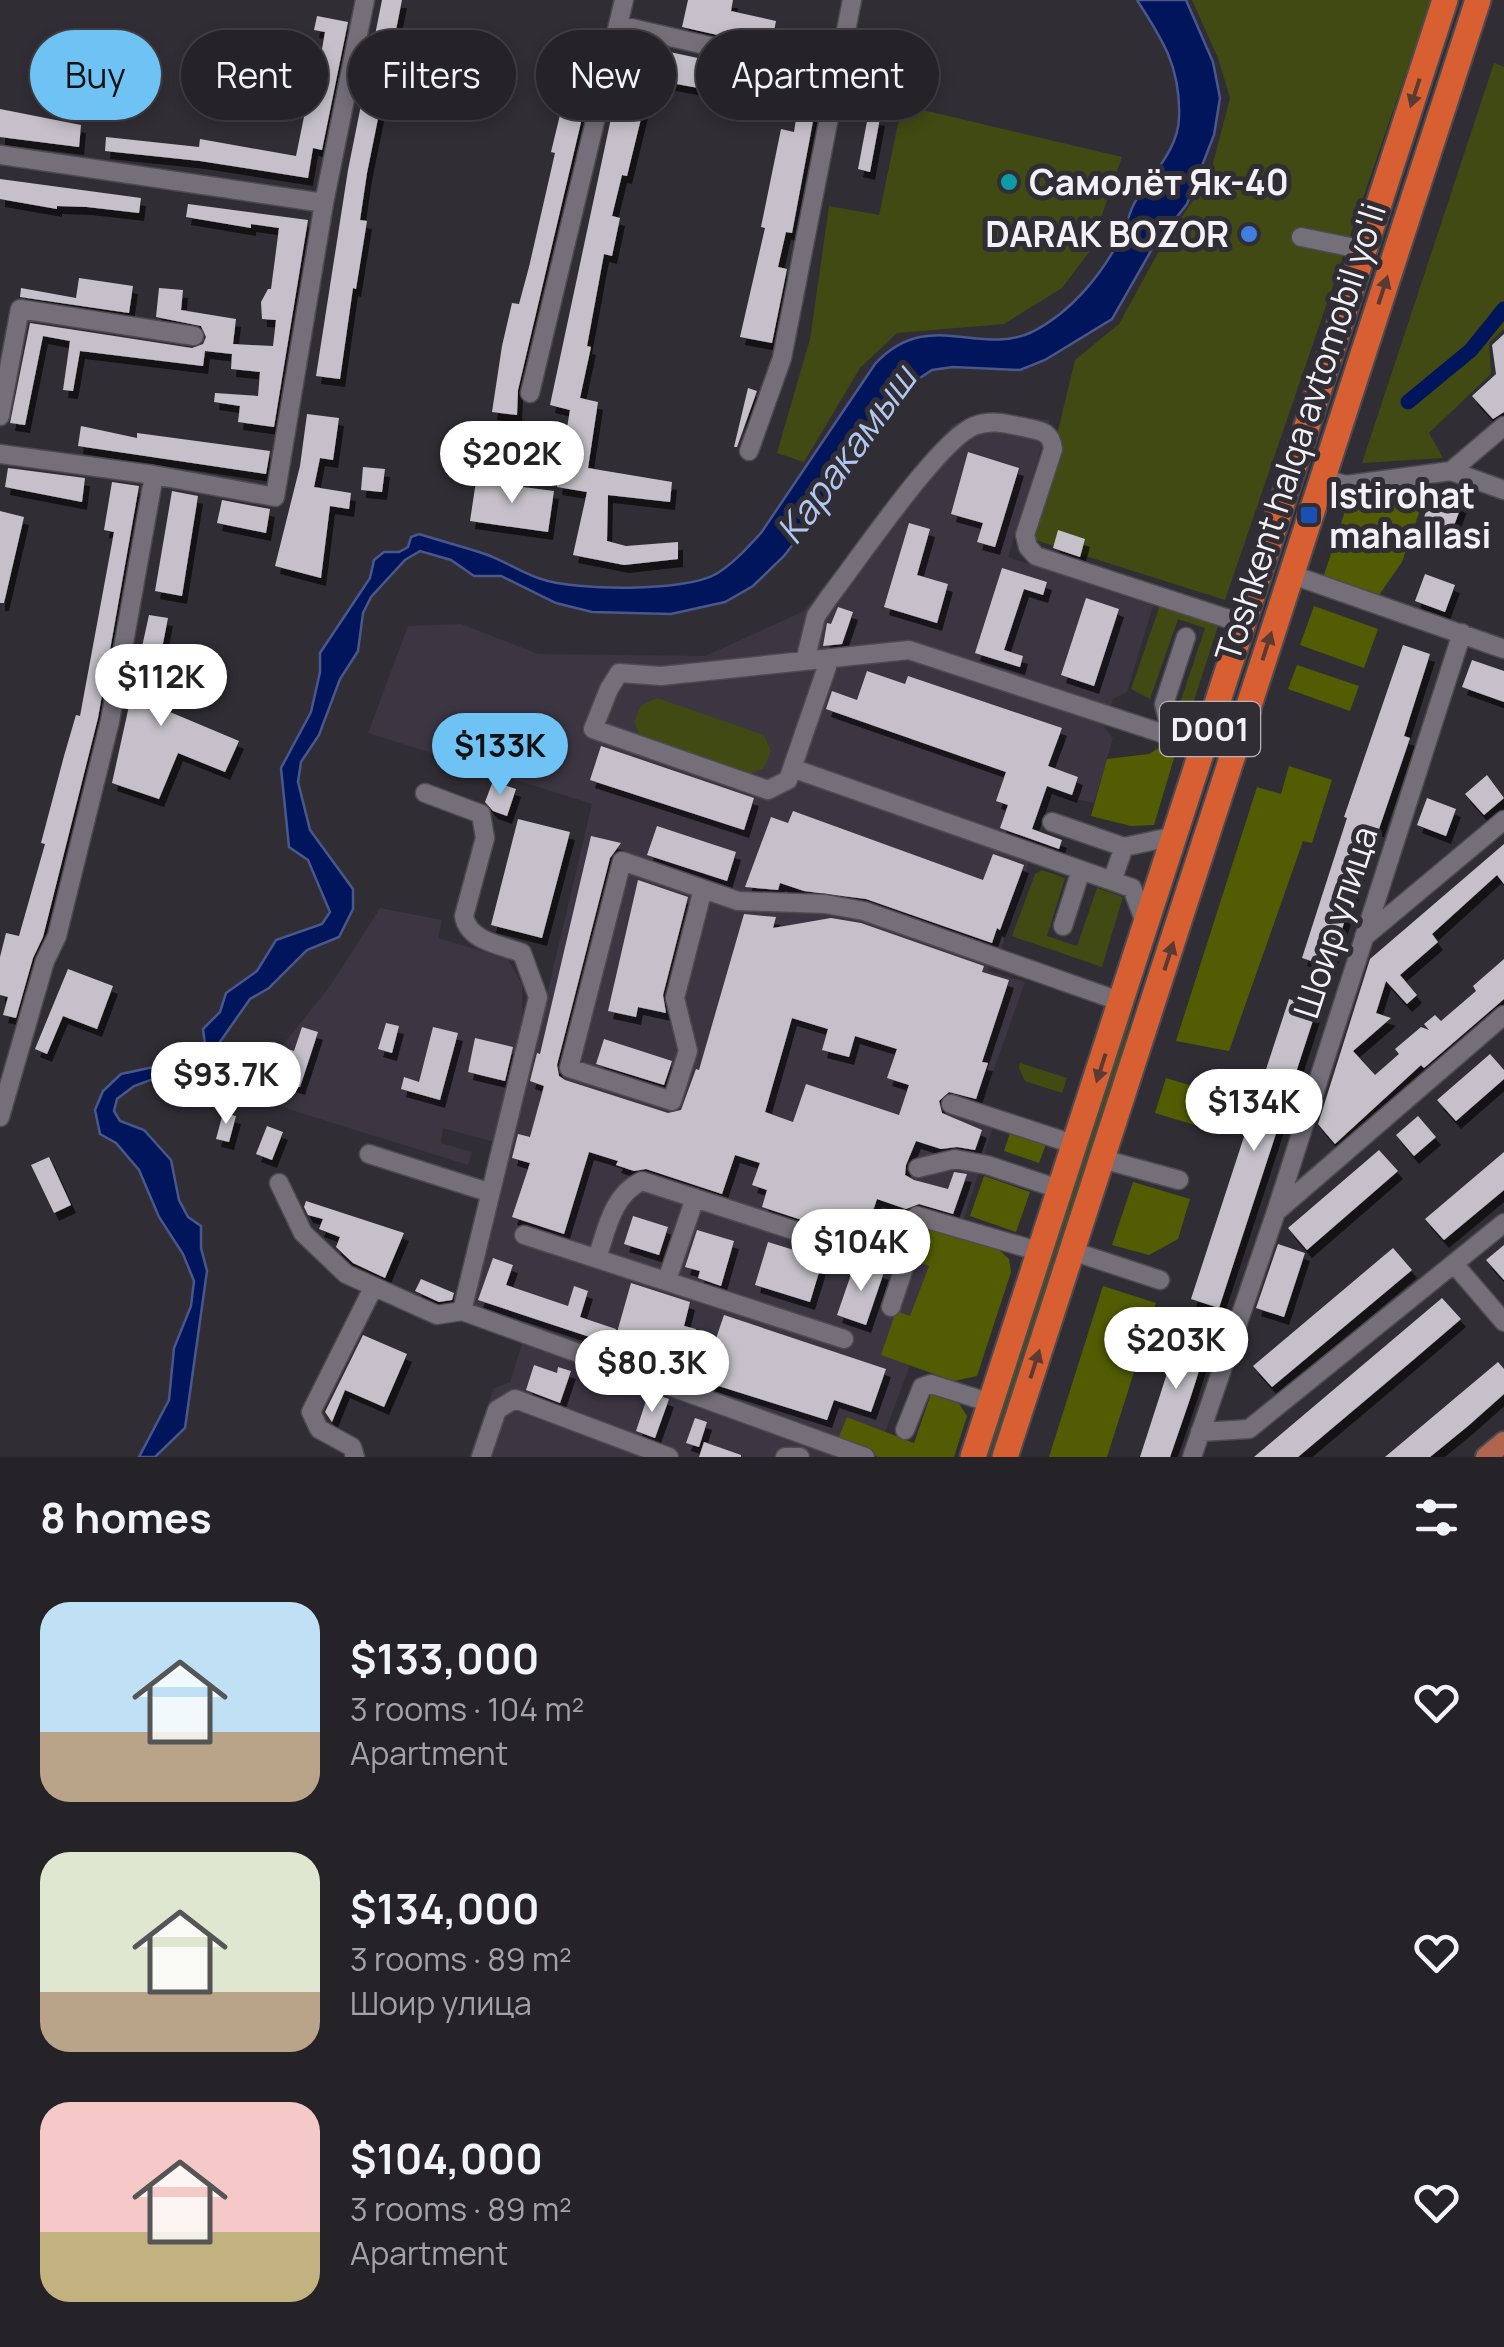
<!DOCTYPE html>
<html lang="en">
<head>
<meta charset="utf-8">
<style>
	:root { --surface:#252228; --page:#312f34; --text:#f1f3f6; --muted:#a3a4a8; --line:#423f45; --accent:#6fc2f4 }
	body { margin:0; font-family:Manrope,sans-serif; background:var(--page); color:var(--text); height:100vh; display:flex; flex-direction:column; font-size:38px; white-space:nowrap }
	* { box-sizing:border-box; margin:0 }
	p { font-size:32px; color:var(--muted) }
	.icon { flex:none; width:55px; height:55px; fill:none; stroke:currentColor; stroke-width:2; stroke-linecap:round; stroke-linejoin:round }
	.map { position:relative; height:1457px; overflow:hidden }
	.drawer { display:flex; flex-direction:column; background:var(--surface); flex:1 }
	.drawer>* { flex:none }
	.guide { position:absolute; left:30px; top:30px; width:1000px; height:90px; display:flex; gap:20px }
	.price { position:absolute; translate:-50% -85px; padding:0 22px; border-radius:35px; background:#fff; color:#222; font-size:32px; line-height:65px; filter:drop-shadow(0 2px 5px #0008) }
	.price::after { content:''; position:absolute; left:50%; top:60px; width:30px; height:22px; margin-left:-15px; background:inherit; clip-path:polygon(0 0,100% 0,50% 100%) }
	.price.selected { background:var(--accent); color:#111 }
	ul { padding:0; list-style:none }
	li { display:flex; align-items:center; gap:30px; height:250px; padding:0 40px }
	li span { display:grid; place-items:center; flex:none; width:280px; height:200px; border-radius:30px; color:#555 }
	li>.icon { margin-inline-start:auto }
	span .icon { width:120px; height:120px; fill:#fffc; stroke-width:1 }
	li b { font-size:42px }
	h2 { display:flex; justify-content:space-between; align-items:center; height:120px; padding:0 40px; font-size:42px }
	.tag { padding:0 35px; border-radius:45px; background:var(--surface); box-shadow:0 5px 15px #0003,0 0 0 2px var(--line); font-size:35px; line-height:90px }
	.tag.selected { background:var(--accent); color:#111 }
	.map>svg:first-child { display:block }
	.built { fill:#3c3542 }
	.green { fill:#424a13 }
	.forest { fill:#525d03 }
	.water { fill:#00155c; stroke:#49578a; stroke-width:2.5 }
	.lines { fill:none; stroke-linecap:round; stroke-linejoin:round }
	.canal { stroke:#00155c; stroke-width:15 }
	.building { fill:#c5c0c9; fill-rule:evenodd; filter:url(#shadow) }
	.minor-casing { stroke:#4d4b50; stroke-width:21 }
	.major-casing { stroke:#4d4b50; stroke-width:24 }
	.highway-casing { stroke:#4d4b50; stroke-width:29 }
	.minor { stroke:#746f78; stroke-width:18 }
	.major { stroke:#b0654e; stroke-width:20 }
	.highway { stroke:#d85f32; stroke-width:25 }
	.oneway { fill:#5b3a34 }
	.culture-dot { fill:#0f9aa8; stroke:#312d35; stroke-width:4 }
	.shop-dot { fill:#3f7fe0; stroke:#312d35; stroke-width:4 }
	.transit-dot { fill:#1a4fb4; stroke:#312d35; stroke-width:4 }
	.labels { text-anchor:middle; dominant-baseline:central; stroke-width:10; stroke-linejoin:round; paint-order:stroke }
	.shield { fill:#312d35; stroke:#b9b6bc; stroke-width:2.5 }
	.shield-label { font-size:32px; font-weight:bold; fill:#f3f1f6 }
	.poi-label { font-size:35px; font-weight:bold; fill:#f3f1f6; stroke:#312d35; text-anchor:start }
	.street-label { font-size:35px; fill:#f3f1f6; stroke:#312d35 }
	.water-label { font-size:38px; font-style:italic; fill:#b0c7f0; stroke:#312d35 }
</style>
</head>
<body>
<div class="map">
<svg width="1504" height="1457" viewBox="0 0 1504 1457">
	<defs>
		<filter id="shadow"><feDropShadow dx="5" dy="8" stdDeviation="0" flood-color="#0009"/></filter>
	</defs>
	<rect width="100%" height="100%" fill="#312d35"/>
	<path class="built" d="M993 415 1050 420 1008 557 1153 606 1127 692 1113 699 1108 715 1104 727 1113 738 1094 803 1050 794 997 963 990 961 988 971 1025 982 979 1111 940 1098 938 1106 993 1127 960 1231 878 1451 473 1308 592 804 368 733 408 626 461 624 538 654 705 656 804 611 953 424Z
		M380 908 442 920 438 938 508 959 522 984 523 1041 498 1143 443 1128 441 1143 472 1152 468 1165 256 1099 273 1057 330 986Z
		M523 1341 840 1457H469L494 1388 510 1382Z"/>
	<path class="green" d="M1192 0H1431L1225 600 1032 539 1075 360 1119 324 1159 251 1210 175 1230 98 1218 58Z
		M1494 63 1504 67V329L1489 343 1491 374 1429 433 1443 458 1362 463Z
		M902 105 1122 157 1089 252 1062 288 1004 324 897 333 860 368 804 462 777 453 810 339 829 206 879 215Z
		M1161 602 1220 620 1187 722 1176 717 1178 709 1205 628 1178 619 1150 699 1131 689Z
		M657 698 764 735 771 751 764 768 747 775 641 738 634 722 641 705Z
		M1042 870 1065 878 1047 936 1077 946 1097 888 1123 897 1102 967 1012 936 1035 874Z
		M1151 948 1095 1146 993 1457H984Z
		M1020 1063 1067 1078 1062 1093 1025 1081 1019 1068Z"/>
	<path class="forest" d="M1429 484 1402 562 1379 595 1323 578 1348 502Z
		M1314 606 1378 629 1364 668 1300 645Z
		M1297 665 1359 686 1350 711 1288 689Z
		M1170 741 1177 748 1154 825 1131 826 1091 816 1107 759 1149 754Z
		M1289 766 1332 780 1312 843 1303 841 1229 1051 1176 1041 1257 787 1281 794Z
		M1166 1078 1222 1095 1211 1130 1155 1113Z
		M1012 1127 1046 1144 1039 1163 1004 1151Z
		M984 1176 1030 1192 1016 1232 970 1216Z
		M1133 1182 1190 1199 1178 1239 1149 1255 1112 1245Z
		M920 1225 998 1249 1009 1259 1011 1272 977 1376 954 1381 881 1355 896 1311 910 1316 929 1266 911 1260Z
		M1103 1286 1156 1303 1107 1457H1049Z
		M932 1391 958 1402 967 1416 954 1457H878L838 1439 847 1417 914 1443Z"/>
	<path class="water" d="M1137 0H1186L1213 62 1220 98 1214 135 1187 204 1152 249 1112 319 1045 360 1020 370 953 367 932 370 920 378 784 556 753 586 725 602 671 614 592 612 556 603 501 576H474L451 560 420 551 405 560 371 597 363 613 358 651 340 679 319 735 301 762 298 782 310 830 353 889V909L339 937 307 950 269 988 250 999 208 1059 134 1086 117 1099 114 1111 120 1121 144 1130 171 1160 179 1200 188 1217 201 1226V1248L207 1271 185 1428 155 1457H139L169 1400 174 1348 191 1306 194 1281 183 1254 159 1217 139 1170 116 1143 100 1134 95 1110 103 1091 121 1074 163 1065 205 1044 203 1029 220 1012 226 993 257 971 276 940 322 924 330 912 308 860 289 847 281 768 311 712 320 672V653L370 578 374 560 384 552H399L408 547 411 537 419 534C441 541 464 547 485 554 505 561 522 573 541 579 576 591 685 592 716 574 733 564 747 548 761 533L875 364C928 307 979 357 1032 332 1072 312 1104 272 1123 233 1127 224 1129 213 1134 204 1149 176 1178 152 1179 118 1181 68 1163 40 1137 0Z"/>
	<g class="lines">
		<path class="canal" d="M1408 402 1471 350 1504 309"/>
	</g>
	<path class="building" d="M382 0H402L367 173 360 220 367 221 356 289 353 288 340 379 316 376 348 170Z
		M688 0H733L731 11 776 21 771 47 682 27Z
		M317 16 348 22 322 150 313 148 308 178 200 161 105 151 106 137 199 147 200 139 296 156 307 102 299 101 304 74 317 77 325 32 314 30Z
		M627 43 820 84 792 233 786 232 778 267 787 269 772 343 740 337 765 228 761 227 781 129 794 132 798 106 654 80 651 95 647 94 627 176 622 175 612 216 620 218 612 256 604 254 587 346 591 347 580 398 598 402 588 468 672 482 670 502 608 495 607 541 626 546 678 542V559L624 565 573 555 587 492 557 487 570 410 550 405Z
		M577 45 598 50 518 390 517 415 492 412 502 346 512 303 519 304 529 267 555 153 551 152Z
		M0 109 81 125 79 147 0 137Z
		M868 116 880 118 870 172 858 169Z
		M0 179 141 198 139 213 87 207 57 206V209L0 199Z
		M188 204 308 220 274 427 238 422 240 406 214 402 215 393 258 396 260 372 231 369 232 354 205 351 203 366 80 351 73 391 63 390 70 341 43 336 25 425 10 423 30 323 192 348 203 344 206 337 201 326 156 317 159 288 183 290 181 310 236 319 233 344 273 346 276 320 262 319 261 302 268 289H271L279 228 251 224V228L186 217Z
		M79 278 133 286 129 313 20 297 21 288 76 298Z
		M1504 334V412L1493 419 1472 396 1496 374 1492 345Z
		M748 388 757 391 737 447H734Z
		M307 414 339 418 333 460 320 458 314 487 351 493 349 509 330 506 321 578 275 566 300 466Z
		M81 426 137 438V433L270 451 266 474 78 446Z
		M968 452 1019 468 995 547 977 542 983 523 951 514Z
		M363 467 385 469 382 492 361 490Z
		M8 468 85 478 82 502 5 487Z
		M476 481 554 491 548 532 470 521Z
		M112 482 139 486 98 718 43 937 33 958 16 1018 3 1015 8 997 0 995V957L6 933 19 936 45 844 41 843 64 756 76 715 80 716 114 532 104 530Z
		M172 491 198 496 182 596 155 591Z
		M1433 493 1462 504 1452 531 1423 520Z
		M222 500 270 509 266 533 217 523Z
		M0 511 24 517 4 603H0Z
		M909 523 930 529 917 575 948 584 937 623 884 607Z
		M1058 530 1085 539 1080 557 1053 548Z
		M1002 568 1047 582 1043 595 1024 589 1004 650 1023 656 1020 667 975 653Z
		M1425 574 1455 585 1445 612 1415 601Z
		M1086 598 1119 609 1094 686 1061 675Z
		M838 607 853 612 842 644 823 646 827 623 831 624Z
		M149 615 168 618 151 704 239 741 225 772 178 753 159 799 112 783Z
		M1403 645 1430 654 1404 736 1410 738 1379 829 1374 828 1330 967 1302 958 1347 818 1344 817Z
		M1472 660 1504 671V702L1462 687Z
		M867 671 905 684 908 676 1062 728 1048 766 1078 777 1072 795 1047 786 1032 829 1062 840 1059 849 1000 828 1008 805 996 801 1006 772 826 709 832 691 857 700Z
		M601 746 754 798 744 830 590 780Z
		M1487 775 1504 798 1484 815 1465 794Z
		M493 781 516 789 507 816 493 811 485 802Z
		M1427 798 1456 809 1446 836 1417 825Z
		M793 811 983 880 993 854 1024 865 1000 930 997 928 992 943 866 899 804 891 780 883 778 890 745 887 771 817 788 823Z
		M518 819 570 832 542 938 491 925Z
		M657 826 736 852 727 881 647 855Z
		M591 836 621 843 610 858 557 1065 559 1076 565 1080 668 1113 681 1110 696 1069 699 1070 744 914 776 917 773 928 831 918 861 923 984 966 982 972 1009 980 982 1062 988 1063 976 1099 949 1092 939 1101 942 1113 982 1130 975 1150 957 1147 941 1149 916 1141 906 1165 905 1175 914 1180 948 1189 954 1172 967 1174 953 1214 919 1204 906 1209 877 1199 863 1240 762 1207 767 1190 752 1185 760 1163 735 1155 722 1194 646 1169 634 1171 616 1165 618 1161 589 1152 564 1234 512 1217 530 1163 512 1158 518 1134 530 1137 544 1086 530 1081 537 1053 540 1054ZM792 1018 828 1029 822 1050 849 1057 855 1036 897 1049 887 1078 909 1085 899 1115 806 1084 793 1122 765 1112Z
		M1504 844V884L1497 875 1432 934 1438 942 1400 975 1417 995 1407 1004 1386 981 1376 1013 1391 1018 1353 1051 1375 1075 1399 1054 1395 1049 1421 1027 1429 1030 1424 1024 1435 1015 1441 1021 1476 991 1473 986 1504 959V999L1424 1068 1421 1065 1335 1144 1318 1124 1370 959Z
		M638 880 688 897 663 995 666 1013 638 1007 636 1017 608 1011Z
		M68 969 113 986 97 1029 63 1016 47 1054 35 1049Z
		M1289 999 1317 1008 1219 1308 1191 1299Z
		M386 1023 399 1026 392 1053 378 1049Z
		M302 1027 318 1032 300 1087 274 1079 285 1048 294 1051Z
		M433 1027 458 1033 440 1100 401 1089 404 1077 419 1082Z
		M475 1038 513 1047 505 1081 468 1072Z
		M604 1039 672 1061 664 1085 596 1064Z
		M1490 1054 1504 1070V1079L1456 1121 1437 1100Z
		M223 1113 236 1116 229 1142 216 1139Z
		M1418 1116 1436 1137 1414 1156 1396 1135Z
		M267 1126 283 1132 272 1160 256 1154Z
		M1379 1150 1398 1171 1307 1250 1288 1228Z
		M1504 1152V1190L1444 1240 1425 1219Z
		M49 1157 71 1205 54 1213 31 1165Z
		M306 1201 404 1233 385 1278 353 1263 336 1247 340 1237 319 1229 323 1219 308 1215 304 1207Z
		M633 1216 668 1227 659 1255 624 1244Z
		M697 1230 734 1241 721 1286 698 1278 700 1271 685 1267Z
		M768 1242 823 1259 810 1302 755 1285Z
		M1278 1244 1305 1253 1284 1317 1256 1308Z
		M1504 1245V1280L1486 1260Z
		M1393 1248 1412 1270 1272 1387 1253 1366Z
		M493 1258 513 1265 506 1285 568 1306 574 1286 588 1291 580 1317 616 1329 611 1344 478 1300Z
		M855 1263 884 1272 866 1325 837 1315Z
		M421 1279 454 1293 452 1300 439 1302 415 1291Z
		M631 1283 690 1302 684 1326 696 1329 686 1366 672 1362 674 1352 616 1336Z
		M1442 1298 1461 1319 1412 1361 1298 1457H1254Z
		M724 1315 886 1369 871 1412 834 1400 827 1420 709 1383 716 1362 709 1359Z
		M1183 1324 1211 1333 1190 1399 1170 1457H1140Z
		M363 1335 407 1354 384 1407 345 1390 332 1422 325 1412Z
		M1498 1362 1504 1369V1394L1468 1426 1430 1457H1385Z
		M534 1365 557 1373 558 1367 571 1371 560 1403 526 1390Z
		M649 1392 669 1399 655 1438 636 1431Z
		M695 1418 707 1422 699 1447 686 1443Z
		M704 1442 741 1455V1457H699Z"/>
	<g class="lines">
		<g class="minor-casing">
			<path id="minor" d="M618 25 836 75
				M0 155 324 203
				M1301 237 1365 250
				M530 393 624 0
				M0 416 20 309 194 336
				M749 451 782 358 852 0
				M0 454 154 475 275 497 324 203 365 0
				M1451 471 1504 426
				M1321 478 1346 485 1451 471 1504 490
				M1290 574 1504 649
				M830 658 788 780 768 790 593 729 609 689 619 673 661 676 909 650 1204 747
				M805 661 816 616 830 596C858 560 939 440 974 426 992 419 1008 424 1027 428 1042 431 1051 432 1053 449L1025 535 1028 547 1036 556 1244 624
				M1172 737 1164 704 1186 637
				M792 768 1132 888 1146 925
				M425 793 481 814 485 838 464 916C468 941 501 945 522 953L538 997 462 1311
				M1052 822 1124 847
				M1112 881 1124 847 1175 836
				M703 889 675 998 688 1051 672 1101 569 1068 622 861 738 901 825 904 864 911 1122 1002
				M1063 926 1081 870
				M1364 937 1504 820
				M951 1104 1076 1145
				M0 1117 45 961 57 936 110 721 154 475
				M369 1154 488 1192
				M1102 1159 1179 1180
				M918 1168 955 1159 987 1165 1062 1190
				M279 1183 303 1233 346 1274 437 1315 462 1311 865 1457
				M1276 1212 1504 1015
				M524 1235 844 1339
				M1072 1251 1160 1280
				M597 1258C607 1229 612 1195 642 1181L870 1255C898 1254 900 1231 917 1216L1041 1252
				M1455 1265 1504 1322
				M667 1280 695 1198
				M891 1307 906 1262 904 1254 894 1248
				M905 1430 922 1387 931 1384 991 1403
				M1200 1432 1249 1429 1504 1223
				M355 1457 352 1447 319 1429 311 1412 373 1288
				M481 1457 497 1410 515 1399 669 1457
				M785 1457H800
				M1192 1457 1276 1212 1462 633"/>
		</g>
		<g class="major-casing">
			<path id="major" d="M1486 1457 1504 1442"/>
		</g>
		<g class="highway-casing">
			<path id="highway" d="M973 1457 1445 0
				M1005 1457 1478 0"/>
		</g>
		<use href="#minor" class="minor"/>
		<use href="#major" class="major"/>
		<use href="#highway" class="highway"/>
	</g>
	<defs><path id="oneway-solid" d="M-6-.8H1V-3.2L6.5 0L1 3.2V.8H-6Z" transform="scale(2.5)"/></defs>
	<g class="oneway">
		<use href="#oneway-solid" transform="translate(1415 93) rotate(108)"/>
		<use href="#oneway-solid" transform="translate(1383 290) rotate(-72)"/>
		<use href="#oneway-solid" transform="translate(1267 646) rotate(-72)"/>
		<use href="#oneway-solid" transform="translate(1169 956) rotate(-72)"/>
		<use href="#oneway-solid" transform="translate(1101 1068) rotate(108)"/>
		<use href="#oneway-solid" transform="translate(1035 1364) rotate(-72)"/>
	</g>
	<circle class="culture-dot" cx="1009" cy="182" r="10"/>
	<circle class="shop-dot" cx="1249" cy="234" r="10"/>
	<rect class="transit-dot" x="1299" y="505" width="20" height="20" rx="5"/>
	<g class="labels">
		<rect class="shield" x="1160" y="702" width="100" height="54" rx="8"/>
		<g class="shield-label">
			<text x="1210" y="729">D001</text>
		</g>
		<g class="poi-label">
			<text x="1029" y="182">Самолёт Як-40</text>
			<text x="1229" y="234" text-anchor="end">DARAK BOZOR</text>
			<text x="1329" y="495">Istirohat<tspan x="1329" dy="40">mahallasi</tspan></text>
		</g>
		<g class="street-label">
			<text transform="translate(1300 432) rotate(-72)">Toshkent halqa avtomobil yo'li</text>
			<text transform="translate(1335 922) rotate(-72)">Шоир улица</text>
		</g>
		<g class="water-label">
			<text transform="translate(845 454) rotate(-54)">Каракамыш</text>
		</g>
	</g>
</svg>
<b class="price" style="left:512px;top:506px">$202K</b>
<b class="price" style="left:161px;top:729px">$112K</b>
<b class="price selected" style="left:500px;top:798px">$133K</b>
<b class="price" style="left:226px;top:1127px">$93.7K</b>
<b class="price" style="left:1254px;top:1154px">$134K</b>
<b class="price" style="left:861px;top:1294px">$104K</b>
<b class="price" style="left:1176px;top:1392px">$203K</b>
<b class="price" style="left:652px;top:1415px">$80.3K</b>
<div class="guide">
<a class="tag selected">Buy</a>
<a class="tag">Rent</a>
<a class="tag">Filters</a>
<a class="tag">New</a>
<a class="tag">Apartment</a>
</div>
</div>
<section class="drawer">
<h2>8 homes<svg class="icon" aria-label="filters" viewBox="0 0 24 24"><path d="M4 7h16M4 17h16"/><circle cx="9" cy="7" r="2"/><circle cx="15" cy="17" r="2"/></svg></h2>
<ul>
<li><span style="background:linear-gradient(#bfe0f5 65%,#b9a48a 0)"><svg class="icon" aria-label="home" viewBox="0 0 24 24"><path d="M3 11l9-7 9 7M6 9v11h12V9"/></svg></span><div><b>$133,000</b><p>3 rooms · 104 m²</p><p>Apartment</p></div><svg class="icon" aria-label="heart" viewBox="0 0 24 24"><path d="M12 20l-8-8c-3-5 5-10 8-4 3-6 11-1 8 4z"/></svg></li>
<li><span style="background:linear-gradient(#dfe7d0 70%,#b9a48a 0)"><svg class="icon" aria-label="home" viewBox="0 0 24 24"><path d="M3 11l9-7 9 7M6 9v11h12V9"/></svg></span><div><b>$134,000</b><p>3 rooms · 89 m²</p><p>Шоир улица</p></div><svg class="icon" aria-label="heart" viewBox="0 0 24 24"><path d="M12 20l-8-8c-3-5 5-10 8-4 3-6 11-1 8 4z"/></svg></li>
<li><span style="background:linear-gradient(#f6c9c9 65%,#c2b280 0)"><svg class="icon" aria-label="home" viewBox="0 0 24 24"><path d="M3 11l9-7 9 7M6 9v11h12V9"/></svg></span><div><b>$104,000</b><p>3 rooms · 89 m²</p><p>Apartment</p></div><svg class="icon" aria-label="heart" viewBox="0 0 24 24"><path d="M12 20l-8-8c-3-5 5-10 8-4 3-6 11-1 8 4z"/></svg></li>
</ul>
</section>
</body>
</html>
